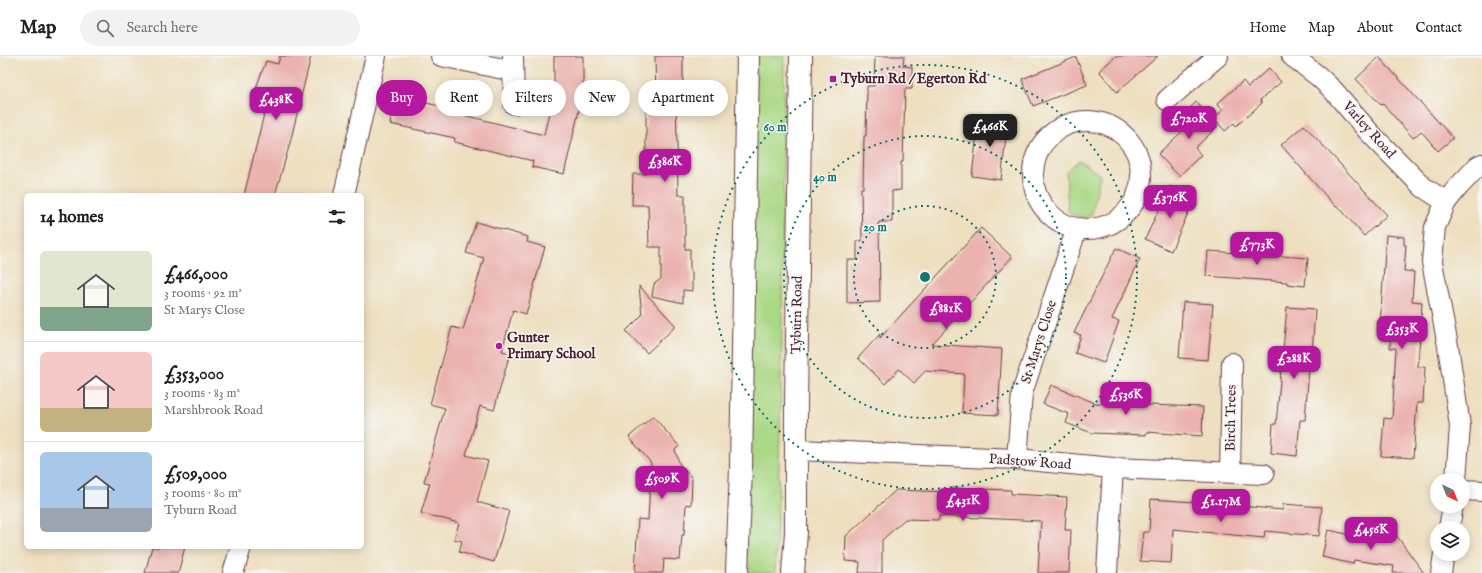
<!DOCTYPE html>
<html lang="en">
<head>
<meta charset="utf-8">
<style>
	:root { --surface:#fff; --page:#f2f2f2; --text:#202124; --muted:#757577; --line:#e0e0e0; --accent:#b5179e }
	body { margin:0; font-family:"IM FELL English",serif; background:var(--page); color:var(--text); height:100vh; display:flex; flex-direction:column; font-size:15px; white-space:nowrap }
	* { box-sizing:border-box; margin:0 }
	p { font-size:13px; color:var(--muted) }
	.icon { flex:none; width:22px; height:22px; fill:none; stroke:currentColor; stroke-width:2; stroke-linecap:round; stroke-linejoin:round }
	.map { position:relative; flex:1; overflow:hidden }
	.details { position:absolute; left:24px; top:137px; width:340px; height:356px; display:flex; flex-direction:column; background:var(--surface); border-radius:6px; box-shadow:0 2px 10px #0003 }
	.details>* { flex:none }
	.hud { position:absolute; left:376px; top:24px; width:380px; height:36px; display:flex; gap:8px }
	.needle { width:26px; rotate:137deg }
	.buttons { position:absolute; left:1430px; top:417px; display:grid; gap:8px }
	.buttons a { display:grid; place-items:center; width:40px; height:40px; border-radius:50%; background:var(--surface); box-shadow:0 2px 10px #0003; font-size:20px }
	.price { position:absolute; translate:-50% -34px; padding:0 9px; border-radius:8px; background:var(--accent); color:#fff; font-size:13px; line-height:26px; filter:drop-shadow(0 1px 2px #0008) }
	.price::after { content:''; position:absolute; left:50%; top:24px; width:12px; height:9px; margin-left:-6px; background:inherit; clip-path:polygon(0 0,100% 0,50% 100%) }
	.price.on { background:#222; color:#fff }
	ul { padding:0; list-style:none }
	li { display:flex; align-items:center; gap:12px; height:100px; padding:0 16px }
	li+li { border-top:1px solid var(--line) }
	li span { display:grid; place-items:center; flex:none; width:112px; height:80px; border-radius:6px; color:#555 }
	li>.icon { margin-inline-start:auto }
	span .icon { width:48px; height:48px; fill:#fffc; stroke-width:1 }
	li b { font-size:17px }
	h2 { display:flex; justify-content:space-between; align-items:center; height:48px; padding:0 16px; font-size:17px }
	.chip { padding:0 14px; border-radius:18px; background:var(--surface); box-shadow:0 2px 10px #0003; font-size:14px; line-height:36px }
	.chip.on { background:var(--accent); color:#fff }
	header { display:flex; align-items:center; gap:24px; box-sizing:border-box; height:56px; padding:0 20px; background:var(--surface); border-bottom:1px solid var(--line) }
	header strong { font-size:19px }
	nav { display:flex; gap:22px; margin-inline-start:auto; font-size:14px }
	.search { width:280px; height:36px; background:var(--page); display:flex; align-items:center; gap:10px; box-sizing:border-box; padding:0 14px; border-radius:22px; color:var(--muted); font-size:15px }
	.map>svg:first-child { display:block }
	.green { fill:#abd885; stroke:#7a7c58 }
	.building { fill:#ebb2af }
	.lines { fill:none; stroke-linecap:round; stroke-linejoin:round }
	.street-casing { stroke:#633c41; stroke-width:22 }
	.secondary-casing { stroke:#633c41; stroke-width:24 }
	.street { stroke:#fff; stroke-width:20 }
	.secondary { stroke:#fff; stroke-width:22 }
	.ring { fill:none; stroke:#0f766e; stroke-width:2; stroke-dasharray:2 4 }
	.poi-dot { fill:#b5179e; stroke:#f6f6f2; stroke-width:1.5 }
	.labels { text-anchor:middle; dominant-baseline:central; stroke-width:3; stroke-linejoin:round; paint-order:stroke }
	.poi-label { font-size:14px; font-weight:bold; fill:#4a1f2b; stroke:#f6f6f2; text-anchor:start }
	.street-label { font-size:14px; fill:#4a1f2b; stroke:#f6f6f2 }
	.centre { fill:#0f766e; stroke:#f6f6f2; stroke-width:2 }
	.ring-label { font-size:12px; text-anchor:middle; font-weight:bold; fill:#0f766e; stroke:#f6f6f2; stroke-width:3; stroke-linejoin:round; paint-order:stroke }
</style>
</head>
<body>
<header>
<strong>Map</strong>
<div class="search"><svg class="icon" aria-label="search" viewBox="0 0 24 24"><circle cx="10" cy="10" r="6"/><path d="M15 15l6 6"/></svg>Search here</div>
<nav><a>Home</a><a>Map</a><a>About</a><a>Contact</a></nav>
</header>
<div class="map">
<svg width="1482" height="517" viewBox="0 0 1482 517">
	<rect width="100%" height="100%" fill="#f6f6f2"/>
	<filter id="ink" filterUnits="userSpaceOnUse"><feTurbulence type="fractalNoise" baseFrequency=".025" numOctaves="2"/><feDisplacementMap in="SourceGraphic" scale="8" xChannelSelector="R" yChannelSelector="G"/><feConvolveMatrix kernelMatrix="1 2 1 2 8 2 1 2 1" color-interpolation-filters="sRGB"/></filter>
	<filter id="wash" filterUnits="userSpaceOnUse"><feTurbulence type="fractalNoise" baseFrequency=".012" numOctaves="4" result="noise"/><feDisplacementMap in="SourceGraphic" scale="16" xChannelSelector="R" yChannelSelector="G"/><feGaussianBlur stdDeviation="0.9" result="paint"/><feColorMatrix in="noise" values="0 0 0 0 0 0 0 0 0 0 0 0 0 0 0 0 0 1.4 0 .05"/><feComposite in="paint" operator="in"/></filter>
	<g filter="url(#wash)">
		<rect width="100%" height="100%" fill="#eedfbf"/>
		<path class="green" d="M756 0H784C783 172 783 345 775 517H745Z
			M1079 104 1100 119 1092 158 1084 162 1068 156 1066 115Z"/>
		<g id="blocks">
			<path class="building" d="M280 0H311L290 87 275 139H244L265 54 259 52 255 35 266 5 278 8Z
				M554 0H583V38L564 118 532 111 533 105 454 86 455 82 390 68 396 40 452 53 451 56 544 79 554 34Z
				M655 0H683V34H676L678 139H685V193H690V216H692V235L683 234V247L652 240 654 228 661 223V191H649L648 149H632L633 118H646V44H656Z
				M875 0H904L903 10 912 11V33H905L903 106H901V134L892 135V166H879L880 246 847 247V204H857V185H862L861 132H863L864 80H866L867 30H874Z
				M1116 0H1158L1117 36 1099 15Z
				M1076 1 1087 29 1033 50 1022 23Z
				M1379 1 1453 82 1438 95 1421 75 1413 82 1383 48 1381 49 1356 23Z
				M1269 12 1281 26 1260 44 1262 47 1236 70 1234 67 1225 75 1214 62 1223 54 1217 48 1243 25 1248 31Z
				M1196 46 1218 70 1195 92 1201 99 1179 120 1158 98 1191 67 1183 59Z
				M979 61 1008 64 1001 124 972 120Z
				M1304 69 1387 159 1364 180 1338 150 1336 151 1316 129 1281 89Z
				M1170 130 1195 142 1171 195 1145 183Z
				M476 166 528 181 527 186 545 191 526 258 513 254 502 295 510 297 494 354 480 350 466 399 488 405 477 446 509 455 494 506 459 496 462 485 454 483 459 467 421 457 430 427 424 426 445 352 430 348 452 271 463 274 484 202 466 197Z
				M981 172 1012 201 932 288 1002 293 998 359 962 357 964 318 925 315 914 327 899 313 885 328 858 302 880 278V282Z
				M1386 179 1404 181V189H1406L1404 215 1414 216 1412 245 1422 246 1418 311H1425L1423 347H1417L1413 402 1381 400 1384 362 1392 363 1396 292H1390L1391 271 1380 270Z
				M1240 190 1270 193 1269 199 1308 202 1305 230 1287 228V226L1206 220 1208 195 1239 197Z
				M1116 192 1140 203 1112 263 1119 265 1104 307 1075 297 1081 279 1074 277Z
				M639 230 676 270 647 297 626 275 642 259Z
				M1183 246 1213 248 1208 304 1179 302Z
				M1287 251 1315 253 1312 299H1310L1305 364H1300L1297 400 1271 397 1273 368H1276Z
				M1051 329 1095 347 1203 351 1202 380 1146 376V379L1092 377 1066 367 1069 358 1043 348Z
				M653 360 679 390 675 394 680 409 692 422 691 449 686 448 684 479H682L680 504 664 503 663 517H635L638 463 648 464 651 407 629 381Z
				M952 432 1011 434V438L1067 441 1065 474H1071L1069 517H1038L1041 465 939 460V464L905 463 882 484V517H859L860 506 845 505 846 480 896 434 951 436Z
				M1151 443 1208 447 1283 454V448L1322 451 1319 480 1265 475 1264 482 1173 473 1171 507 1140 505 1143 476H1149Z
				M1328 474 1370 483 1372 475 1396 479 1424 517H1393L1394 510 1354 504 1353 508 1322 501Z
				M152 491H185L178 517H145Z"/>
		</g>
	</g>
	<g filter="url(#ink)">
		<use href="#blocks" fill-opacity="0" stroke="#633c41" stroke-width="1"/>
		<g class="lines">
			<g class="street-casing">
				<path id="street" d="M441 0 513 15
					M513 0 514 48
					M1292 0 1318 20 1333 34 1369 76 1423 131 1446 146
					M1167 44 1218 0
					M1033 119a54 54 0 1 1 108 0a54 54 0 1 1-108 0Z
					M344 139 376 0
					M796 394 1017 403 1113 412 1264 418
					M1017 403 1022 337 1077 172
					M1230 417 1232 307
					M1456 424 1460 370 1448 290 1432 206 1435 171 1446 146 1459 130 1478 110 1482 108
					M1463 434 1482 435
					M1449 472 1453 450
					M233 517 241 491
					M1107 517 1113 412
					M1441 517 1444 498"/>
			</g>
			<g class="secondary-casing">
				<path id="secondary" d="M737 517 741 412 748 0
					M793 517 796 476V349L801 0"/>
			</g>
			<use href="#street" class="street"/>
			<use href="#secondary" class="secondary"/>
		</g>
	</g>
	<g class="ring">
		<circle cx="925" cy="221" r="71"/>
		<circle cx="925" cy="221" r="141"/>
		<circle cx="925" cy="221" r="212"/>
	</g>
	<g class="poi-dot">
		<rect x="829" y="19" width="8" height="8" rx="2"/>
		<circle cx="499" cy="290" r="4"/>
	</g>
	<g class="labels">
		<g class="poi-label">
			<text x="841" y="23">Tyburn Rd / Egerton Rd</text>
			<text x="507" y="282">Gunter<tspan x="507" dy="16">Primary School</tspan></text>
		</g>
		<g class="street-label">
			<text transform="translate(1369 74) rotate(48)">Varley Road</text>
			<text transform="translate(797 259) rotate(-89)">Tyburn Road</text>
			<text transform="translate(1039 286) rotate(-72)">St Marys Close</text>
			<text transform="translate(1231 362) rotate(-89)">Birch Trees</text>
			<text transform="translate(1030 406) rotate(4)">Padstow Road</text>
		</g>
	</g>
	<circle cx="925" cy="221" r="6" class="centre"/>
	<g class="ring-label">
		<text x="775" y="75">60 m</text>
		<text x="825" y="125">40 m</text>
		<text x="875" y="175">20 m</text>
	</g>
</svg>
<div class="buttons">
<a><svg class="needle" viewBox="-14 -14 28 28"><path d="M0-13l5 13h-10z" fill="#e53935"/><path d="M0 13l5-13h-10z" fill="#757577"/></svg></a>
<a><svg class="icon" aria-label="layers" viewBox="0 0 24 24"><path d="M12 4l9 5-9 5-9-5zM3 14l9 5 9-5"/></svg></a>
</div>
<b class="price" style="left:276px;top:65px">£438K</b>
<b class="price" style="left:1189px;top:84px">£720K</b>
<b class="price on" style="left:990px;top:92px">£466K</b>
<b class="price" style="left:665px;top:127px">£386K</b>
<b class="price" style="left:1170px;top:163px">£376K</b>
<b class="price" style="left:1257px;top:210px">£773K</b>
<b class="price" style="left:946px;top:274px">£881K</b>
<b class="price" style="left:1402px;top:294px">£353K</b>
<b class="price" style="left:1294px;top:324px">£288K</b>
<b class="price" style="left:1126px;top:360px">£536K</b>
<b class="price" style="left:662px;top:444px">£509K</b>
<b class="price" style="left:963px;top:466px">£431K</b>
<b class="price" style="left:1221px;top:467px">£1.17M</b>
<b class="price" style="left:1371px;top:495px">£456K</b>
<div class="hud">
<a class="chip on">Buy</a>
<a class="chip">Rent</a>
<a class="chip">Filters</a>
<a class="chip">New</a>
<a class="chip">Apartment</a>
</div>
<section class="details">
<h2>14 homes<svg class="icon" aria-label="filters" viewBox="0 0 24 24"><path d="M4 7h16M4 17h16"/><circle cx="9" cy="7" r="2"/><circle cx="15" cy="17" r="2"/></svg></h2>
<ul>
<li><span style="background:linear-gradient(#dfe7d0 70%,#7fa58c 0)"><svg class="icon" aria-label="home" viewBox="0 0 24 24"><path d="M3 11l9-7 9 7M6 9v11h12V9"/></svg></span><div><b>£466,000</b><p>3 rooms · 92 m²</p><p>St Marys Close</p></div></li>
<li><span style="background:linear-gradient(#f6c9c9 70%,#c2b280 0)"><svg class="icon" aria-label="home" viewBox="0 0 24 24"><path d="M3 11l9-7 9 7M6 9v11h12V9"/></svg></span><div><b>£353,000</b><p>3 rooms · 83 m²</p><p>Marshbrook Road</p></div></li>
<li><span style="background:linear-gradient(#a9c7e8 70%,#9aa5b1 0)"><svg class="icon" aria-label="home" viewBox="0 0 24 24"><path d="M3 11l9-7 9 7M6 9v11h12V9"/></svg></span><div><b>£509,000</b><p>3 rooms · 80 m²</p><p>Tyburn Road</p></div></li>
</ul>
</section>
</div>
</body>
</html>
